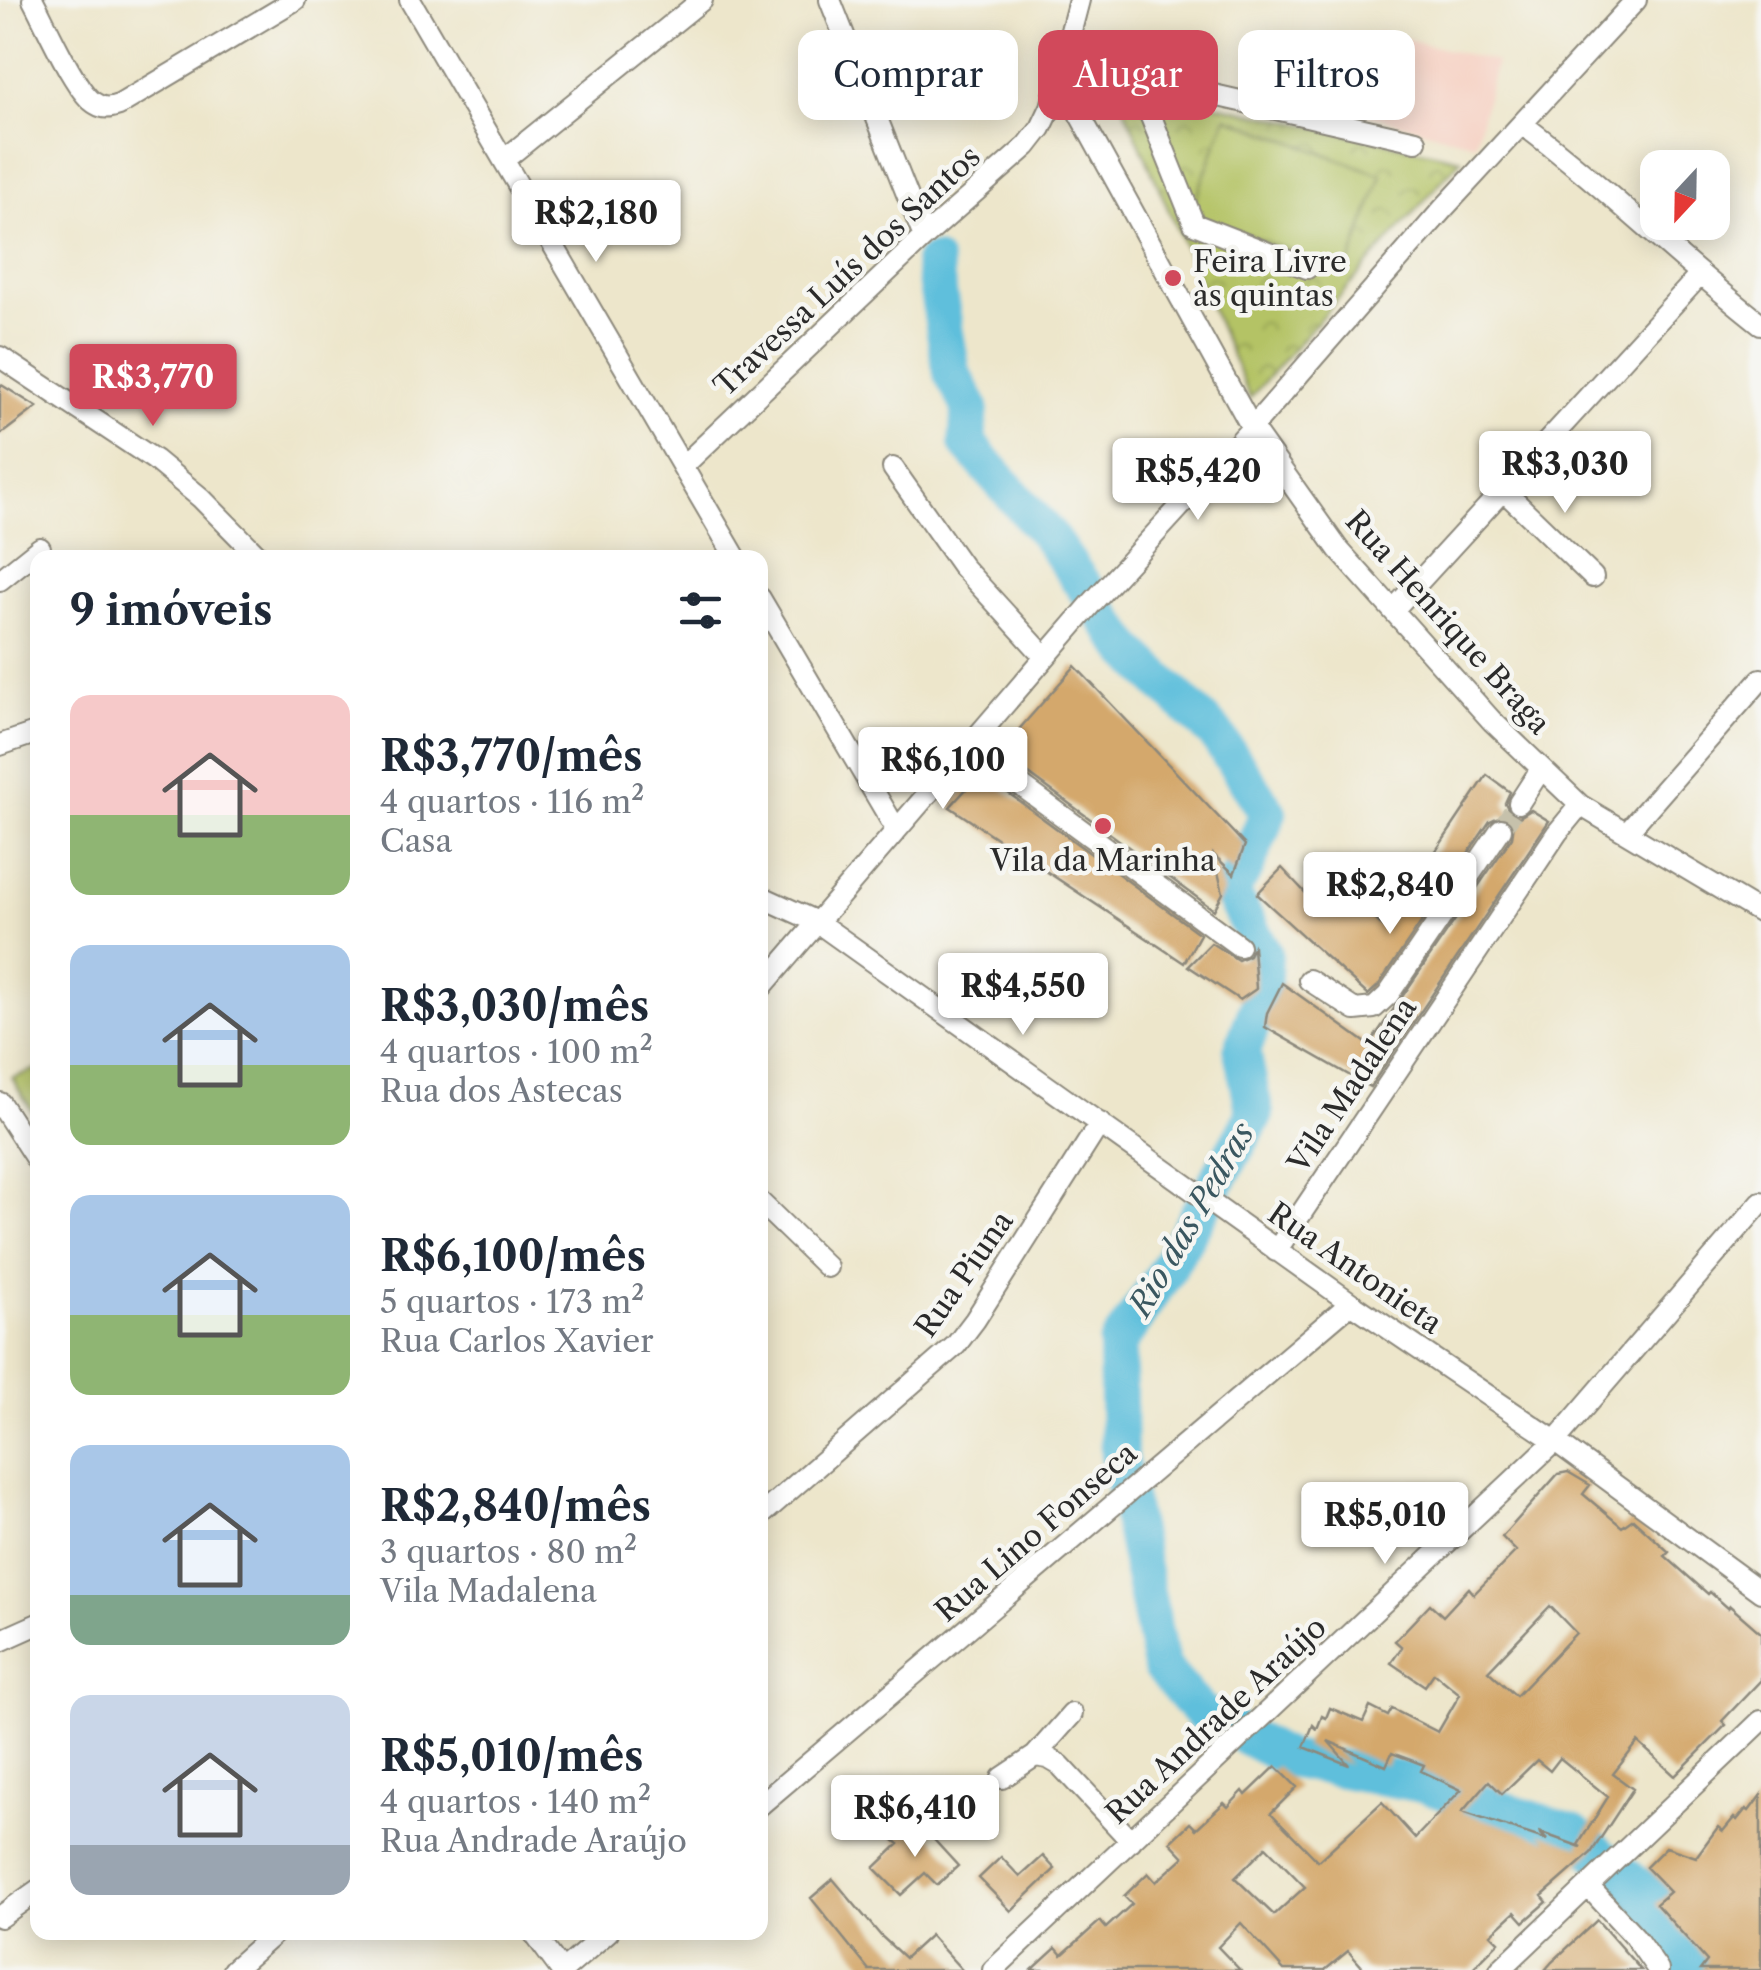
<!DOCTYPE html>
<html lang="pt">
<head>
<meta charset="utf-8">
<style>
	:root { --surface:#fff; --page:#f2f2f3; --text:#1f2937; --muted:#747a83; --accent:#d1495b }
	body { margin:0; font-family:"Libre Caslon Text",serif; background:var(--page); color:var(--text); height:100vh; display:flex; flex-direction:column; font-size:38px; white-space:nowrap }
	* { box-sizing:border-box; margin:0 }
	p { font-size:32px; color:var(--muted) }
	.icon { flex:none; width:55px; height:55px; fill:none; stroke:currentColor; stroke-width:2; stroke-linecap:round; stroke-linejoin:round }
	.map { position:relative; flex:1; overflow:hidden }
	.drawer { position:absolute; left:30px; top:550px; width:738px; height:1390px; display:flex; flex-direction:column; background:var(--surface); border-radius:20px; box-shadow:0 5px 25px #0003 }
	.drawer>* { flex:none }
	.banner { position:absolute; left:798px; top:30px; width:812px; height:90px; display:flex; gap:20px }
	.needle { width:65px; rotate:202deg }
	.fabs { position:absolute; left:1640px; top:150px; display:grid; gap:20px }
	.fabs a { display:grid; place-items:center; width:90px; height:90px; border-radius:20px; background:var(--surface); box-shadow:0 5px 25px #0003; font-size:50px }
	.price { position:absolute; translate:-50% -85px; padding:0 22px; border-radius:10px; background:#fff; color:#222; font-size:32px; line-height:65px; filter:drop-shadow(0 2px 5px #0008) }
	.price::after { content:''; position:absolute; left:50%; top:60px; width:30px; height:22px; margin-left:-15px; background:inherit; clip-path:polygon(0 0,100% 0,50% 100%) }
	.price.selected { background:var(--accent); color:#fff }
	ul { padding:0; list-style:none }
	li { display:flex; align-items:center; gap:30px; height:250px; padding:0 40px }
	li span { display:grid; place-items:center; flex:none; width:280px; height:200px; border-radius:20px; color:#555 }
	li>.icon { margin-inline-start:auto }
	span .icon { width:120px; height:120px; fill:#fffc; stroke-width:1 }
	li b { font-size:42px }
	h2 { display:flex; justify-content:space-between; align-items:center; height:120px; padding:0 40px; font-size:42px }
	.chip { padding:0 35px; border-radius:20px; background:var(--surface); box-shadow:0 5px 25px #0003; font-size:35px; line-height:90px }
	.chip.selected { background:var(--accent); color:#fff }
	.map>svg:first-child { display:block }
	.built { fill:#f6d2c4 }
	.park { fill:url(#park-crowns); stroke:#707748; stroke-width:2.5 }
	.pitch { fill:#b4c365; stroke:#707748; stroke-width:2.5 }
	.water { fill:#5ebfdc; stroke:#447584; stroke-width:2.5 }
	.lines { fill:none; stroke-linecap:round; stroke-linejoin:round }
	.river { stroke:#5ebfdc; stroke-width:38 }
	.building { fill:#d4a86c; fill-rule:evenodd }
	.minor-tunnel { stroke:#c6c1ab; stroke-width:20; stroke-dasharray:20 10; stroke-linecap:butt }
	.minor-casing { stroke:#8c887b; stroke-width:24 }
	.minor { stroke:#fff; stroke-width:20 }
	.poi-dot { fill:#d1495b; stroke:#f6f6f2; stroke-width:4 }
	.labels { text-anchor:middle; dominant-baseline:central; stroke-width:9; stroke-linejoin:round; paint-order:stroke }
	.poi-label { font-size:30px; fill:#2b2b2b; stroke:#f6f6f2; text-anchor:start }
	.street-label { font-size:30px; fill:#2b2b2b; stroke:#f6f6f2 }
	.water-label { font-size:32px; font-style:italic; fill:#3a5760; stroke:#f6f6f2 }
</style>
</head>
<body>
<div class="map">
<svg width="1761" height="1970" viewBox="0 0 1761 1970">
	<defs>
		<pattern id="park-crowns" width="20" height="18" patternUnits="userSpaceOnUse" patternTransform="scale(2.5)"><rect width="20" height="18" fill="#b4c365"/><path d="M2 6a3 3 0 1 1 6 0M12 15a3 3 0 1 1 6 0" fill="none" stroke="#939f53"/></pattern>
	</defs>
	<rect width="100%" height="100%" fill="#f6f6f2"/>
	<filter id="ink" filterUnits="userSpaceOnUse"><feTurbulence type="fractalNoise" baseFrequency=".01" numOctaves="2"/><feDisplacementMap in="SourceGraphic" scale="20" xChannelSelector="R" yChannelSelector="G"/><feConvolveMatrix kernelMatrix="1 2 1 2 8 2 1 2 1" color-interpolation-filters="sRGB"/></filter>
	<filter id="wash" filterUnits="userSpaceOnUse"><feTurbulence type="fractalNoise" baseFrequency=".0048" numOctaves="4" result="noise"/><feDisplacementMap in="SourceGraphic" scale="40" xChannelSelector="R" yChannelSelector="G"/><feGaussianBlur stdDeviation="2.25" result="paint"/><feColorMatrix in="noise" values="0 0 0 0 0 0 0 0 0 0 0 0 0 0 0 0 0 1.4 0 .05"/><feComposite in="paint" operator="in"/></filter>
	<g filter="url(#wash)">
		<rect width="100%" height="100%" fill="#ede6cb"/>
		<path class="built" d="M1377 32 1496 62 1475 144 1353 111Z"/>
		<path class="park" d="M1113 82 1461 159 1250 398Z
			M37 1069H38L37 1119 12 1078Z"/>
		<path class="pitch" d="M1226 117 1382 175 1347 272 1190 214Z"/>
		<path class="water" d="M1634 1866 1698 1960 1699 1970H1668L1612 1885Z"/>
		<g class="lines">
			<path class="river" d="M933 263 952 373 970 407 967 443 1048 535 1128 650 1215 733 1268 813 1246 866 1230 891 1264 954 1262 995 1242 1051 1255 1114 1163 1276 1117 1345 1119 1457 1161 1667 1199 1711 1288 1759 1422 1784 1573 1833 1656 1901 1690 1970"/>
		</g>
		<g id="blocks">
			<path class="building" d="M0 384 37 407 0 435Z
				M1075 666 1245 845 1234 874 1214 855 1223 893 1214 910 999 752Z
				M981 773 1200 934 1184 963 950 807Z
				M1487 775 1510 792 1505 803 1511 814 1519 817 1531 810 1549 821 1370 1087 1265 1027 1267 1013 1282 983 1369 1045 1512 837 1514 824 1503 815 1490 821 1378 986 1368 995 1257 894 1282 868 1313 901 1330 874 1384 928Z
				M1211 943 1238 960 1249 955 1253 947 1256 989 1240 1000 1188 966Z
				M1568 1472 1590 1485 1583 1494 1622 1527 1633 1519 1669 1552 1665 1556 1708 1594 1710 1592 1728 1608 1730 1606 1761 1633V1680L1722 1721 1726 1725 1675 1776 1638 1742 1613 1774 1633 1789 1591 1853 1542 1896 1547 1902 1524 1922 1515 1912 1491 1934 1499 1942 1471 1970H1365L1348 1951 1325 1970H1284L1241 1923 1218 1947 1240 1970H1032L1056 1948 1062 1955 1100 1921 1106 1928 1132 1904 1124 1896 1148 1873 1156 1882 1184 1857 1170 1842 1190 1823 1196 1829 1224 1803 1228 1807 1243 1791 1246 1795 1276 1766 1297 1787 1271 1813 1318 1861 1382 1802 1415 1838 1461 1790 1421 1771 1424 1765 1392 1753 1386 1766 1328 1741 1349 1765 1304 1747 1313 1725 1317 1729 1322 1716 1326 1718 1330 1708 1363 1722 1370 1707 1388 1716 1392 1709 1438 1732 1460 1694 1434 1673 1425 1686 1391 1663 1402 1647 1395 1641 1430 1604 1443 1616 1469 1588 1474 1594 1516 1551 1502 1537 1558 1474ZM1550 1606 1576 1633 1516 1696 1488 1671ZM1560 1758 1608 1797 1578 1845 1581 1847 1539 1832 1547 1840 1462 1812 1489 1781 1502 1794 1537 1760 1550 1771ZM1266 1847 1305 1887 1274 1915 1235 1878Z
				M1761 1795V1970H1700L1707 1961 1656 1904 1670 1892 1646 1867 1666 1847 1696 1857 1718 1827 1723 1831 1734 1818 1737 1820 1746 1809 1749 1811Z
				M916 1820 958 1866 937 1885 925 1873 901 1895 874 1868 899 1844 894 1840Z
				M1043 1856 1055 1869 1011 1911 979 1878 1001 1857 1020 1877Z
				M833 1879 881 1936 905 1958 930 1935 962 1970H869L811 1898Z
				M1597 1920 1641 1970H1545L1552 1962Z"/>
		</g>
	</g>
	<g filter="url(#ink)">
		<use href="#blocks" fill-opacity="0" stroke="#8c887b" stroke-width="2.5"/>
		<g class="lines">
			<path class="minor-tunnel" d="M1501 829 1519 803"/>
			<g class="minor-casing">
				<path id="minor" d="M33 0C45 22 76 94 96 104 104 109 110 108 119 105L295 0
					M410 0 736 558
					M830 0 924 237
					M1066 52 1135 77 1416 141
					M1135 77 1194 224 1307 268
					M1060 79 1252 428 1338 549 1492 721 1580 805 1761 913
					M1522 124C1605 186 1679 260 1761 324
					M505 159 702 0
					M0 357 155 460 201 498 260 558
					M683 466 924 237 1027 146 1041 128 1051 107 1079 0
					M893 468 962 566 1045 657
					M1503 490 1593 577
					M0 580 40 548
					M760 598 896 829
					M1395 608 1699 276
					M0 745 38 732
					M966 745 1239 946
					M1519 803 1541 769
					M1627 832 1761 679
					M760 896 817 922 1351 1303 1555 1441 1761 1592
					M1309 980 1355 1010 1374 1008 1388 995 1501 829
					M760 989 1091 604 1252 428 1442 210 1636 0
					M0 1103 38 1162
					M760 1202 827 1267
					M1276 1251 1557 833 1580 805
					M760 1516 956 1345 975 1320 1100 1123
					M0 1641 38 1624
					M1035 1756 1072 1714
					M1002 1778 1035 1756 1048 1758 1060 1765 1131 1841
					M760 1805 1351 1303
					M1588 1886 1635 1937 1658 1970
					M0 1917 38 1890
					M533 1932 561 1970
					M233 1970 276 1932
					M564 1970 608 1932
					M993 1970 1555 1441 1761 1202
					M1500 1970 1761 1721"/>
			</g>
			<use href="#minor" class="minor"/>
		</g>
	</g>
	<g class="poi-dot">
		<circle cx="1173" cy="278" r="10"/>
		<circle cx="1103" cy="826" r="10"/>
	</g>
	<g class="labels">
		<g class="poi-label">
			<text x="1193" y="261">Feira Livre<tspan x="1193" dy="34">às quintas</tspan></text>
			<text x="1103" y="860" text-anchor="middle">Vila da Marinha</text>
		</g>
		<g class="street-label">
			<text transform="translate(847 271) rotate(-43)">Travessa Luís dos Santos</text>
			<text transform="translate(1448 622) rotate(48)">Rua Henrique Braga</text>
			<text transform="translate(1352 1085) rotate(-56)">Vila Madalena</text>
			<text transform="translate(1355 1268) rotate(35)">Rua Antonieta</text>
			<text transform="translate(964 1274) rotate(-55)">Rua Piuna</text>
			<text transform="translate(1036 1532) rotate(-41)">Rua Lino Fonseca</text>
			<text transform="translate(1216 1720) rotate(-43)">Rua Andrade Araújo</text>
		</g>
		<g class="water-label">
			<text transform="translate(1191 1219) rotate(-60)">Rio das Pedras</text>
		</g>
	</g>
</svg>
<div class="fabs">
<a><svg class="needle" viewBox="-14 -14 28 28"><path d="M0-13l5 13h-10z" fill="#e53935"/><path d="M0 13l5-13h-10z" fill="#747a83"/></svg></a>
</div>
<b class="price" style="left:596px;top:265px">R$2,180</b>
<b class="price selected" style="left:153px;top:429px">R$3,770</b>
<b class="price" style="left:1565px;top:516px">R$3,030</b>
<b class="price" style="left:1198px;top:523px">R$5,420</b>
<b class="price" style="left:943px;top:812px">R$6,100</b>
<b class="price" style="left:1390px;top:937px">R$2,840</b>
<b class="price" style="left:1023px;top:1038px">R$4,550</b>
<b class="price" style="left:1385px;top:1567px">R$5,010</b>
<b class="price" style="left:915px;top:1860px">R$6,410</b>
<div class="banner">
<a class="chip">Comprar</a>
<a class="chip selected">Alugar</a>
<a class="chip">Filtros</a>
</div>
<section class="drawer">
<h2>9 imóveis<svg class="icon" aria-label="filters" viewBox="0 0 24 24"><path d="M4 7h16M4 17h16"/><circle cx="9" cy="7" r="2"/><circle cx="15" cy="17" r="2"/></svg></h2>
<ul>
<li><span style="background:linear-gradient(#f6c9c9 60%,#8fb573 0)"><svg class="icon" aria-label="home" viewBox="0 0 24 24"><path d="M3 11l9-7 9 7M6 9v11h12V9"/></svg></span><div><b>R$3,770/mês</b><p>4 quartos · 116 m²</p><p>Casa</p></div></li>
<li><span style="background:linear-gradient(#a9c7e8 60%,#8fb573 0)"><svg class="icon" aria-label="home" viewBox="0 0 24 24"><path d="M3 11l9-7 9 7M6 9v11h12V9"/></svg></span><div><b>R$3,030/mês</b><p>4 quartos · 100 m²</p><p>Rua dos Astecas</p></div></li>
<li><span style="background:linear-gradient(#a9c7e8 60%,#8fb573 0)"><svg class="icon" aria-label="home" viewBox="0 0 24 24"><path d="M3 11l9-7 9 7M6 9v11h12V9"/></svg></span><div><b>R$6,100/mês</b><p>5 quartos · 173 m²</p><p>Rua Carlos Xavier</p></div></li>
<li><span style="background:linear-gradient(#a9c7e8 75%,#7fa58c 0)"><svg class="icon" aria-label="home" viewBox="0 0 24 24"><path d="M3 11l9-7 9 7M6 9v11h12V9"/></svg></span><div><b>R$2,840/mês</b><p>3 quartos · 80 m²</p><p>Vila Madalena</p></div></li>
<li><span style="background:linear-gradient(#c9d6e8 75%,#9aa5b1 0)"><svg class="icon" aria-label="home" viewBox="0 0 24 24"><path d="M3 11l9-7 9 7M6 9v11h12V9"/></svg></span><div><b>R$5,010/mês</b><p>4 quartos · 140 m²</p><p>Rua Andrade Araújo</p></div></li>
</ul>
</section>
</div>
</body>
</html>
